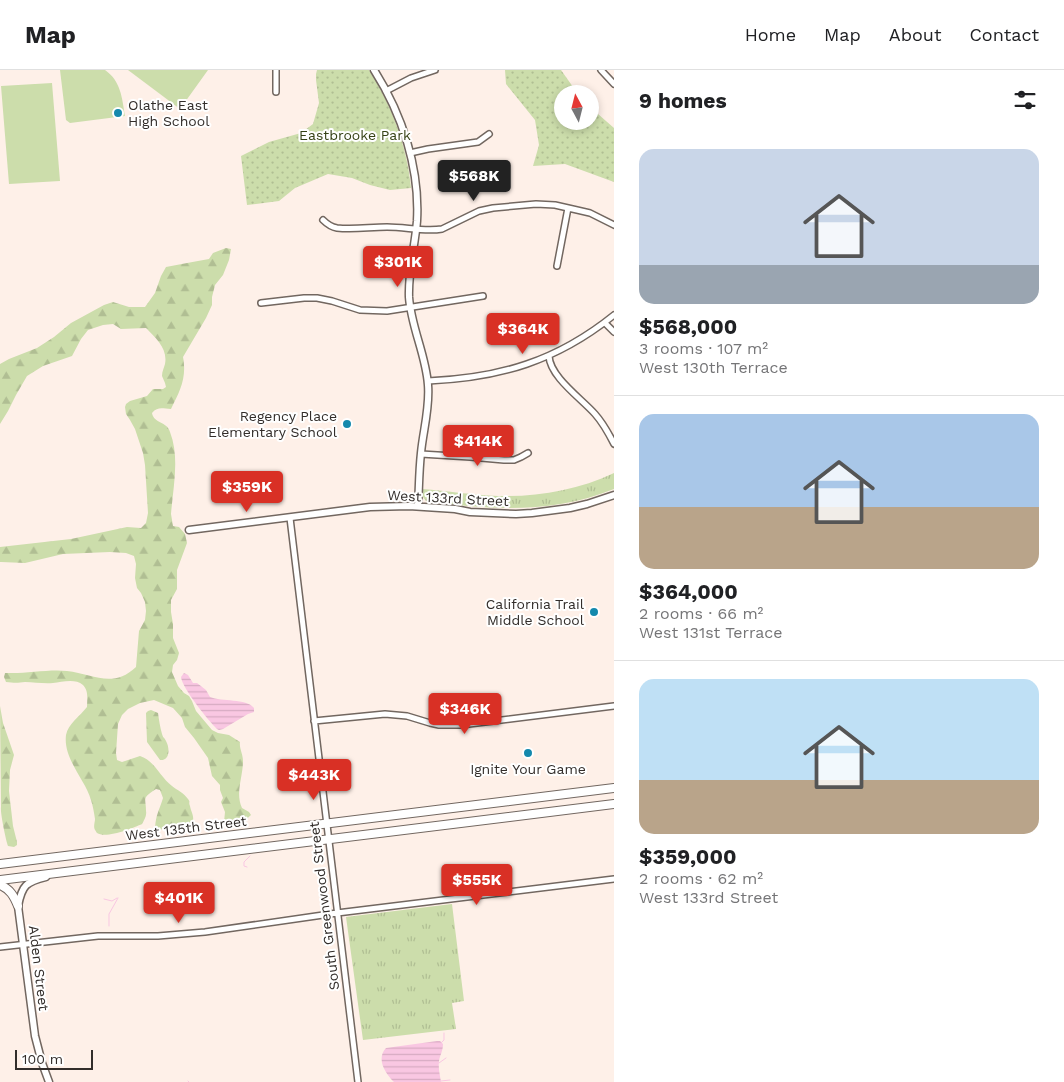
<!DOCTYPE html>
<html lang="en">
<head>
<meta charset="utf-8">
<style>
	:root { --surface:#fff; --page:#f6f6f6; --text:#202124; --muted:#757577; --line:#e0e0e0; --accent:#d93025 }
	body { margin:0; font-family:"Work Sans",sans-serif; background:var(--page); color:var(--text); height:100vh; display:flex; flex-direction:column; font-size:19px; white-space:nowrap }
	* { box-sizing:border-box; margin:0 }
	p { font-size:16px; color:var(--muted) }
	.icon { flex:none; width:28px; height:28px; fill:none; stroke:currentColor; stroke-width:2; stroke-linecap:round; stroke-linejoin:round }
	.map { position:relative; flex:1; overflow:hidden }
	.sheet { display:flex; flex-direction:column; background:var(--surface); width:450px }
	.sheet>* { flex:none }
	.needle { width:32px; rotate:353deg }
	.buttons { position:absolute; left:554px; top:15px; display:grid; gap:10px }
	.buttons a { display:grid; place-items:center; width:45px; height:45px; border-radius:50%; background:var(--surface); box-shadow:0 2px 8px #0003; font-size:25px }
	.scale { position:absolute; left:15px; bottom:12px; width:78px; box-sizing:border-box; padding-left:5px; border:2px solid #322d2a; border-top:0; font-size:14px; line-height:18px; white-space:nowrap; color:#322d2a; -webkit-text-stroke:4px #fff; paint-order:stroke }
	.price { position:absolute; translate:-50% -42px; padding:0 11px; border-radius:5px; background:var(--accent); color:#fff; font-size:16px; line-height:32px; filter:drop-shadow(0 1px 2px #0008) }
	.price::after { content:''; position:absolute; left:50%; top:30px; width:15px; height:11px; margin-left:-8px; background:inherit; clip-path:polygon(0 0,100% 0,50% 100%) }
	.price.selected { background:#222; color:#fff }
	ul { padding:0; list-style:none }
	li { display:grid; align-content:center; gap:10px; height:265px; padding:0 25px }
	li+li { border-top:1px solid var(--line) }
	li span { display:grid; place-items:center; height:155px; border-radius:15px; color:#555 }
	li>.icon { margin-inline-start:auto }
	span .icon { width:90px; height:90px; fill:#fffc; stroke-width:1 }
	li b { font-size:21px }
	h2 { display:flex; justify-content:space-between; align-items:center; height:60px; padding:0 25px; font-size:21px }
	header { display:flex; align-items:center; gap:30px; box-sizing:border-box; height:70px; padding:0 25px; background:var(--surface); border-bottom:1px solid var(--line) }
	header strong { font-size:24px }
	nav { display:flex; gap:28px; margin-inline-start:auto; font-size:18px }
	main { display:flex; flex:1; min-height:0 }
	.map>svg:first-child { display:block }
	.grass { fill:url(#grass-tufts) }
	.forest { fill:url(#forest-firs) }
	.park { fill:url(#park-dots) }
	.garden { fill:#ccddab }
	.water { fill:url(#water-rules) }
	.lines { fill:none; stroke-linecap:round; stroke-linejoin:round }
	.stream { stroke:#f9c7e2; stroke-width:1 }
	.minor-casing { stroke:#726760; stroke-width:8 }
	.tertiary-casing { stroke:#726760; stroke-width:9 }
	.primary-casing { stroke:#726760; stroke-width:10 }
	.minor { stroke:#fff; stroke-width:5 }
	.tertiary { stroke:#fff; stroke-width:6 }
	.primary { stroke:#fff; stroke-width:8 }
	.poi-dot { fill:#1489ad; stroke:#fff; stroke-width:2 }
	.labels { text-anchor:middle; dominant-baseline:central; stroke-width:4; stroke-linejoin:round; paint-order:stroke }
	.poi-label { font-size:14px; fill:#322d2a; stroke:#fff; text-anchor:end }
	.park-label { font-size:14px; fill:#354115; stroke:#fff }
	.street-label { font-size:14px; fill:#322d2a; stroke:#fff }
</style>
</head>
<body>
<header>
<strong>Map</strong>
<nav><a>Home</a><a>Map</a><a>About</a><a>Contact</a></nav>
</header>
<main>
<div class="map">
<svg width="614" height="1012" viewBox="0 0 614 1012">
	<defs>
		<pattern id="grass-tufts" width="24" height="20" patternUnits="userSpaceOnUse" patternTransform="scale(1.25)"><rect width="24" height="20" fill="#ccddab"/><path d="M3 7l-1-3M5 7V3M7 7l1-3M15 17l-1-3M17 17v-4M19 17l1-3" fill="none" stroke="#b0be93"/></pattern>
		<pattern id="forest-firs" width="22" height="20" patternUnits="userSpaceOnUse" patternTransform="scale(1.25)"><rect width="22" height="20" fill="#ccddab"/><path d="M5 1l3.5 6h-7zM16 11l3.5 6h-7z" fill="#b0be93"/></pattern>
		<pattern id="park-dots" width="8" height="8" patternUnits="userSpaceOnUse" patternTransform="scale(1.25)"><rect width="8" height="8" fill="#ccddab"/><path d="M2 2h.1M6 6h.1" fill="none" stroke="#b0be93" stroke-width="1.8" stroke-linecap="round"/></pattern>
		<pattern id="water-rules" width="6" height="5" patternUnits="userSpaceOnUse" patternTransform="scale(1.25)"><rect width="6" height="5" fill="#f9c7e2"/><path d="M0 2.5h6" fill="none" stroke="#d6abc2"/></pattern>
	</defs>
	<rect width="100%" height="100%" fill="#fef0e8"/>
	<path class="grass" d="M614 403V419C552 444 491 440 426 431L423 427 422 419C447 421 473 425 498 426 538 427 578 420 614 403Z
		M452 834 464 931 452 933 456 959 363 970 346 847Z"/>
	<path class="forest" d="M226 178 231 179 229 190 223 205 215 215 212 227V235L206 248 183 287C187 308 180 321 171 339 163 339 158 336 152 343 154 354 167 351 170 362 180 388 173 417 171 444L173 456 179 457 185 464 187 473 177 500V519L171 530V542L173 554V568L179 583 177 590 173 595 172 602 178 616 184 623 189 626 192 631 196 641 212 660 218 663 229 665 240 672C239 678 243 684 243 691 243 707 235 723 242 738L249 742 251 745 242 753 224 752 225 742 221 732 223 728 220 720V715L212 706 208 688 194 668 185 657 182 648 173 638 154 630 140 633 128 639 122 645 118 654 116 683 117 690 122 692 140 686C155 691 160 707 172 716 177 720 184 723 188 729 191 733 188 731 190 736 191 742 194 745 193 751L191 753 173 754 158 761 155 758C156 744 159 741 163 728L160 720 156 719C141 729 146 727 146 741 147 746 144 750 142 754 133 758 106 769 97 763 96 762 96 761 95 760 93 757 95 752 95 749 94 743 93 736 91 730 85 709 63 689 66 665 68 654 80 646 87 637 87 630 89 621 83 615 75 608 62 612 53 613 44 614 34 612 25 612 18 613 14 613 6 612L4 607 5 603H13C28 603 52 599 67 601 93 604 113 619 136 597L139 561 145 550 146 541 145 532 141 523 137 518 135 508 136 494 134 486 126 483 110 482 63 484 25 493 1 492H0V477L71 469 127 457 141 458 146 453 148 443 145 395 143 383 135 359 130 350 126 344 125 337 126 334 130 331 147 326 153 319H163L166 317 165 313 162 306C162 301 164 298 165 294 168 279 156 268 146 258L121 259 113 254 103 255 88 260 81 269 72 286 43 296 27 306 16 325 8 341 0 354V294L9 289 37 278 54 267 71 253 104 235 113 232 129 237H145L155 223 161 206 166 197C180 194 194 192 209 189L213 183Z
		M0 636 3 653 14 685 10 700 9 721 13 756 17 772V775L14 777 8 776C6 771 0 742 1 737Z
		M151 640 158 643C159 650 160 657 162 664 164 670 163 665 166 671 170 678 170 691 160 690L147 672 146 643 148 641Z"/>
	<path class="park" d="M317 0H369C392 36 407 76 411 118L390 120 370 115 352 108 328 104 295 118 279 131 247 135 241 86 269 72 301 63 313 54 319 33 316 10V4Z
		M505 0H561L578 24H562V51H590V37L614 58V112L565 94 533 96 539 75 535 50 506 14Z"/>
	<path class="garden" d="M60 0H105C121 11 122 28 125 46L70 53 66 50Z
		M128 0H208L180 39Z
		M52 13 60 111 9 114 1 16Z"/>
	<path class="water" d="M184 603 188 605 193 613H197L206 620 210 627C222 632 246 628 254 638V642L248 644 223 659 219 660 217 659C208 650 182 618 181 607Z
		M437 971H440L443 974C443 981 440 985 439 991 438 998 440 1005 441 1012H394C385 1003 376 989 386 978Z"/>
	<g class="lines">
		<path class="stream" d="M247 797 244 796V792L250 786
			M104 829 112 831 117 828
			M109 856V844L118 828
			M441 973 444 970V963
			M439 993 446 988
			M188 1011 189 1012
			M441 1011 450 1010"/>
		<g class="minor-casing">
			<path id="minor" d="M276 0V22
				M601 0 614 14
				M386 21 411 8 435 0
				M410 83 428 79 478 72 489 64
				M323 150C327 154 331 157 337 158 354 160 370 157 387 157 406 157 424 162 442 159L479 141 493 138 536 134 555 135 577 140 590 143 614 155
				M557 196 568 138
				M261 233 304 228H317L332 231 360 240 387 241 483 226
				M605 253 614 262
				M549 286C550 307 582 329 595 344 603 353 609 364 614 374
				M428 311C500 308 557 291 614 245
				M421 384 470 387 504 390H514L521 387 528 383
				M290 448 358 1012
				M314 651 385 644 407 646 430 653 439 655H461L614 636
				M0 877 98 866H158L205 862 337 843 614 809"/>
		</g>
		<g class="tertiary-casing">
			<path id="tertiary" d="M374 0C402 44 420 98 417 151 415 176 408 201 409 227 411 257 426 285 428 315 430 338 423 361 421 383 419 401 419 419 418 436
				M189 460 370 437 409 436 455 439 470 442 516 444 532 443 570 438 587 434 614 425
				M46 807C26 812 22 815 18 836L35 966 42 993 49 1012"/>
		</g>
		<g class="primary-casing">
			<path id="primary" d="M0 794 614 718
				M0 810 614 734
				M0 815C10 819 14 826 18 836"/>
		</g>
		<use href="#minor" class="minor"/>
		<use href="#tertiary" class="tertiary"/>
		<use href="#primary" class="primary"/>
	</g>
	<g class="poi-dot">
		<circle cx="118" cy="43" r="5"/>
		<circle cx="347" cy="354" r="5"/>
		<circle cx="594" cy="542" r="5"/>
		<circle cx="528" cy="683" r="5"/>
	</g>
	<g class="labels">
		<g class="poi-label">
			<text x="128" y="35" text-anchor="start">Olathe East<tspan x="128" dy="16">High School</tspan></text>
			<text x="337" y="346">Regency Place<tspan x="337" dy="16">Elementary School</tspan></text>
			<text x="584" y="534">California Trail<tspan x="584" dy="16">Middle School</tspan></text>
			<text x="528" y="699" text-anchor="middle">Ignite Your Game</text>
		</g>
		<g class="park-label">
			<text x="355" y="65">Eastbrooke Park</text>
		</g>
		<g class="street-label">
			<text transform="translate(448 428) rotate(3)">West 133rd Street</text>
			<text transform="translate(186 758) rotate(-7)">West 135th Street</text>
			<text transform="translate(324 836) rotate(-97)">South Greenwood Street</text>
			<text transform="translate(39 898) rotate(83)">Alden Street</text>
		</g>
	</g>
</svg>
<div class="buttons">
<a><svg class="needle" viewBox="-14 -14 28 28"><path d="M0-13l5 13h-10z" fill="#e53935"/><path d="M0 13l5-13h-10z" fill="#757577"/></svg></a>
</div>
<div class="scale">100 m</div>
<b class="price selected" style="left:474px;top:132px">$568K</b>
<b class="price" style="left:398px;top:218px">$301K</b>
<b class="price" style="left:523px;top:285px">$364K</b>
<b class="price" style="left:478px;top:397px">$414K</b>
<b class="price" style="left:247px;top:443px">$359K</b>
<b class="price" style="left:465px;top:665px">$346K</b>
<b class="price" style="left:314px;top:731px">$443K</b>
<b class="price" style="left:477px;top:836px">$555K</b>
<b class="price" style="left:179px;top:854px">$401K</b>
</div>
<section class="sheet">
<h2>9 homes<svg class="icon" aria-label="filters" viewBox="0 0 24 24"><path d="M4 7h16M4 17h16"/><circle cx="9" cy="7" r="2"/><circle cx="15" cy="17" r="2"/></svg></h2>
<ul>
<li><span style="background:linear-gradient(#c9d6e8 75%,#9aa5b1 0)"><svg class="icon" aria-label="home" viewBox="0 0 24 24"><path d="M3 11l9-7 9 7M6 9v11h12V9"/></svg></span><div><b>$568,000</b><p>3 rooms · 107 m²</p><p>West 130th Terrace</p></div></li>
<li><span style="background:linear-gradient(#a9c7e8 60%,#b9a48a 0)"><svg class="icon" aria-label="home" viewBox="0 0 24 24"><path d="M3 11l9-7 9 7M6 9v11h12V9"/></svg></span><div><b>$364,000</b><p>2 rooms · 66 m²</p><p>West 131st Terrace</p></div></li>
<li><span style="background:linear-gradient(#bfe0f5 65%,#b9a48a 0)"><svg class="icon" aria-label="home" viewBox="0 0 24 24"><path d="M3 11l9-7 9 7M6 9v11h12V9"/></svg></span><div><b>$359,000</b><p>2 rooms · 62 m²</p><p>West 133rd Street</p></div></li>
</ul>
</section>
</main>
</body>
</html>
